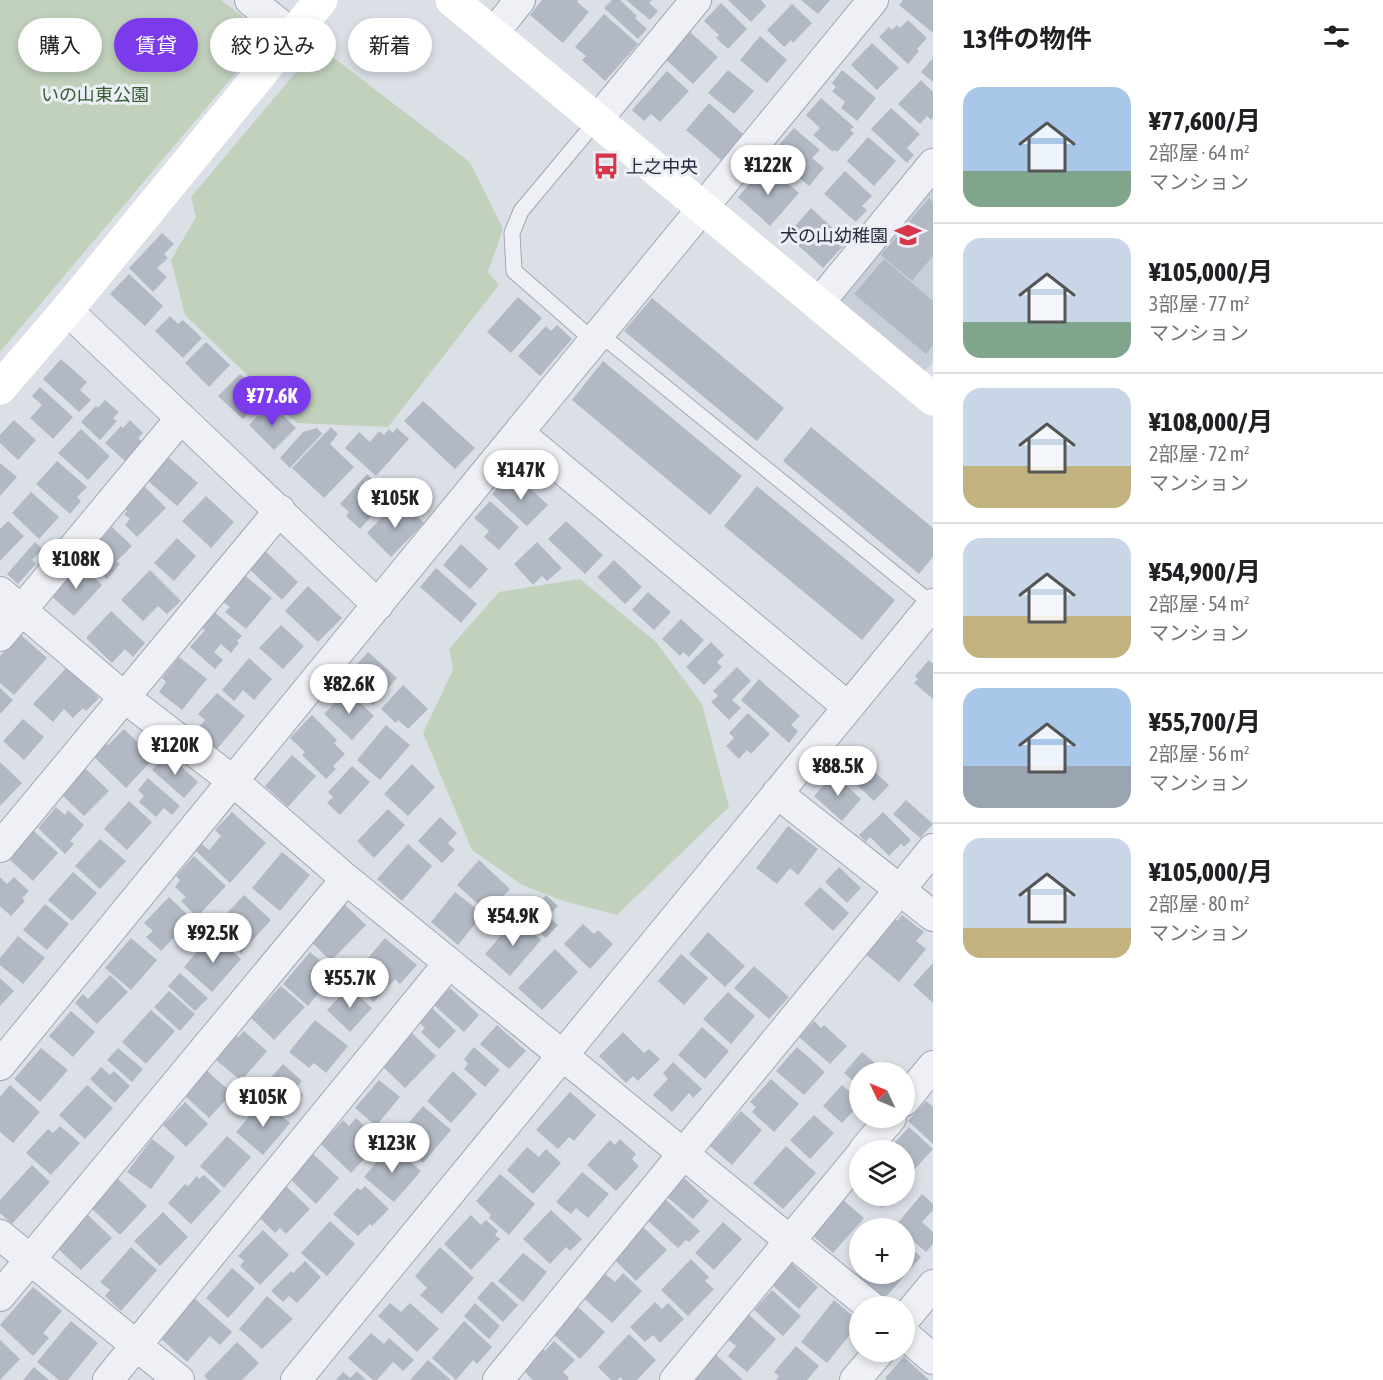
<!DOCTYPE html>
<html lang="ja">
<head>
<meta charset="utf-8">
<style>
	:root { --surface:#fff; --page:#f6f6f6; --text:#202124; --muted:#757577; --line:#e0e0e0; --accent:#7c3aed }
	body { margin:0; font-family:"Asap Condensed","Noto Sans JP",sans-serif; background:var(--page); color:var(--text); height:100vh; display:flex; flex-direction:column; font-size:22px; white-space:nowrap }
	* { box-sizing:border-box; margin:0 }
	p { font-size:20px; color:var(--muted) }
	.icon { flex:none; width:33px; height:33px; fill:none; stroke:currentColor; stroke-width:2; stroke-linecap:round; stroke-linejoin:round }
	.map { position:relative; flex:1; overflow:hidden }
	.panel { display:flex; flex-direction:column; background:var(--surface); width:450px }
	.panel>* { flex:none }
	.hud { position:absolute; left:18px; top:18px; width:570px; height:54px; display:flex; gap:12px }
	.needle { width:39px; rotate:314deg }
	.fabs { position:absolute; left:849px; top:1062px; display:grid; gap:12px }
	.fabs a { display:grid; place-items:center; width:66px; height:66px; border-radius:50%; background:var(--surface); box-shadow:0 3px 9px #0003; font-size:30px }
	.price { position:absolute; translate:-50% -51px; padding:0 14px; border-radius:21px; background:#fff; color:#222; font-size:20px; line-height:39px; filter:drop-shadow(0 2px 3px #0008) }
	.price::after { content:''; position:absolute; left:50%; top:36px; width:18px; height:14px; margin-left:-9px; background:inherit; clip-path:polygon(0 0,100% 0,50% 100%) }
	.price.on { background:var(--accent); color:#fff }
	ul { padding:0; list-style:none }
	li { display:flex; align-items:center; gap:18px; height:150px; padding:0 30px }
	li+li { border-top:2px solid var(--line) }
	li span { display:grid; place-items:center; flex:none; width:168px; height:120px; border-radius:18px; color:#555 }
	li>.icon { margin-inline-start:auto }
	span .icon { width:72px; height:72px; fill:#fffc; stroke-width:1 }
	li b { font-size:26px }
	h2 { display:flex; justify-content:space-between; align-items:center; height:72px; padding:0 30px; font-size:26px }
	.pill { padding:0 21px; border-radius:27px; background:var(--surface); box-shadow:0 3px 9px #0003; font-size:21px; line-height:54px }
	.pill.on { background:var(--accent); color:#fff }
	main { display:flex; flex:1; min-height:0 }
	.map>svg:first-child { display:block }
	.built { fill:#c9cfd9 }
	.green { fill:#c1d1bc }
	.building { fill:#b2b9c4 }
	.lines { fill:none; stroke-linecap:round; stroke-linejoin:round }
	.lane-casing { stroke:#a1a7b1; stroke-width:17 }
	.street-casing { stroke:#a1a7b1; stroke-width:32 }
	.lane { stroke:#eef0f5; stroke-width:15 }
	.street { stroke:#eef0f5; stroke-width:30 }
	.secondary { stroke:#fff; stroke-width:33 }
	.labels { text-anchor:middle; dominant-baseline:central; stroke-width:6; stroke-linejoin:round; paint-order:stroke }
	.park-label { font-size:18px; fill:#385a31; stroke:#ebeff5 }
	.poi-label { font-size:18px; fill:#252d3e; stroke:#ebeff5; text-anchor:start }
</style>
</head>
<body>
<main>
<div class="map">
<svg width="933" height="1380" viewBox="0 0 933 1380">
	<rect width="100%" height="100%" fill="#dbe0e7"/>
	<path class="built" d="M933 171V362L922 375 832 299Z"/>
	<path class="green" d="M0 0H221L259 29 256 49 0 352Z
		M318 46 470 162 503 229 488 272 499 285 388 427 297 423 185 315 171 260 196 217 191 197Z
		M580 579 656 642 702 704 729 807 617 915 564 901 522 885 472 850 423 733 453 670 449 649 499 592Z"/>
	<path class="building" d="M542 0H579L577 2 589 12 563 43 530 15Z
		M612 0H620L637 16 635 18 647 29 638 39 604 8Z
		M626 0H652L649 3 658 11 650 20Z
		M728 0H761L766 6 751 22Z
		M801 0H830L818 14Z
		M903 0H933V33L899 5Z
		M721 3 747 29 728 49 716 38 719 35 704 21Z
		M792 4 812 23 793 43 791 40 784 47 767 30Z
		M604 14 638 44 605 81 582 60 586 56 575 47Z
		M908 20 927 38 917 49 919 51 908 64 879 37 889 27 892 30 897 25 900 28Z
		M690 32 718 57 693 84 665 59Z
		M760 36 787 60 767 83 740 60Z
		M872 43 899 68 877 90 851 65Z
		M933 58V82L921 72Z
		M728 70 754 91 734 114 708 93Z
		M842 70 876 98 857 121 841 108 845 102 832 91 836 87 832 83Z
		M667 71 689 91 660 122 651 114 644 121 632 110Z
		M921 80 933 92V118L931 120 927 116 920 124 898 104Z
		M821 98 854 127 850 130 854 133 837 152 834 150 833 152 813 135 820 128 806 115Z
		M709 103 743 134 721 160 686 130Z
		M891 108 920 134 907 148 914 155 907 163 871 129Z
		M794 128 820 150 812 158 824 168 809 186 779 161 784 155 776 148Z
		M868 137 896 161 874 186 847 161Z
		M770 168 799 193 770 226 738 197 763 169 767 172Z
		M845 171 872 196 862 206 867 210 856 222 824 194Z
		M929 198 933 202V256L912 281 881 255Z
		M811 208 838 233 835 236 845 244 823 268 787 235Z
		M162 233 174 244 164 254 168 258 157 268 167 277 153 292 129 268Z
		M884 259 933 301V346L926 354 854 294Z
		M129 274 163 306 145 326 110 294Z
		M518 297 542 318 511 353 487 332Z
		M652 298 784 408 757 441 624 331Z
		M170 316 178 324 183 320 202 338 183 358 155 331Z
		M557 325 572 339 540 376 518 356 546 326 551 331Z
		M206 342 230 365 209 387 185 363Z
		M61 359 87 382 80 390 91 400 79 412 43 379Z
		M603 361 742 476 710 515 572 400Z
		M240 374 264 397 243 419 218 396Z
		M40 387 73 417 53 439 30 418 42 405 32 396Z
		M105 400 119 412 113 418 117 421 100 440 81 422 96 406 98 408Z
		M423 401 475 448 455 469 404 421Z
		M270 403 296 428 274 450 249 425Z
		M14 420 36 440 18 460 0 443V435Z
		M130 420 143 433 138 438 142 442 125 461 105 443 121 426 123 428Z
		M331 427 338 434 330 444 354 467 324 498 292 468Z
		M811 427 933 528V557L919 574 783 461Z
		M317 428 322 434 290 468 280 458 303 432Z
		M397 428 409 439 376 476 345 448 359 432 370 442 379 431 384 435 389 429 393 433Z
		M81 429 110 456 88 480 58 453Z
		M168 457 198 483 177 506 147 480Z
		M57 461 87 487 77 497 81 501 70 514 36 484Z
		M0 463 17 477 0 496Z
		M367 474 390 495 360 529 346 516 349 512 340 504Z
		M505 480 514 489 522 481 548 505 527 526 492 494Z
		M144 486 166 508 137 537 125 525 130 519 124 514 127 511 123 507Z
		M757 486 895 600 862 640 724 526Z
		M31 492 59 517 39 539 12 513Z
		M206 496 234 522 211 548 182 521Z
		M490 501 519 527 499 550 484 537 489 531 474 518Z
		M403 503 424 523 391 557 367 533 386 513 390 517Z
		M8 521 24 536 0 561V529Z
		M566 521 603 555 585 574 548 539Z
		M112 527 132 546 117 561 120 564 107 579 91 565 100 555 92 548Z
		M177 538 196 556 174 581 154 563Z
		M35 542 42 549 32 560 36 564 18 584 7 574Z
		M537 542 562 568 547 581 542 576 533 585 514 564Z
		M461 544 488 569 470 589 443 565Z
		M264 550 298 582 282 600 248 568Z
		M614 560 642 587 625 604 597 577Z
		M78 563 102 585 74 616 50 595Z
		M436 568 477 604 461 623 420 587Z
		M150 570 181 601 167 614 158 606 143 621 121 600Z
		M244 575 272 598 246 629 225 612 230 607 222 601Z
		M308 586 342 618 318 642 285 611Z
		M648 592 671 612 654 630 632 610Z
		M211 609 242 636 237 641 239 643 231 653 221 644 214 652 223 660 215 669 190 647 205 630 198 624Z
		M111 611 145 643 133 657 125 649 112 663 86 638Z
		M681 619 704 640 689 657 683 652 680 656 662 639Z
		M281 625 304 646 283 669 259 648Z
		M20 634 47 658 14 695 0 683V656Z
		M711 642 724 655 717 662 722 667 704 685 686 667Z
		M368 652 397 678 373 705 344 679Z
		M179 657 207 679 182 710 159 692 166 682 162 678Z
		M249 658 272 679 254 700 243 690 234 701 222 690Z
		M929 660 933 664V699L914 683 918 679 915 676Z
		M67 667 99 698 86 711 83 708 73 718 64 709 53 722 33 704Z
		M737 667 751 681 732 700 741 708 729 720 711 702 718 696 713 691Z
		M759 679 800 716 791 725 798 731 789 743 741 700Z
		M403 685 428 709 408 729 398 720 396 723 381 709Z
		M0 688 13 700 0 714Z
		M347 690 374 716 352 740 324 714Z
		M217 693 245 716 217 749 200 736 204 732 198 728 205 720 198 714Z
		M748 713 770 734 751 754 747 750 739 759 726 746 734 738 729 733Z
		M312 715 337 740 334 743 345 754 333 766 336 769 326 779 302 755 305 752 290 738Z
		M23 719 44 737 24 760 3 741Z
		M386 725 410 745 380 780 357 760Z
		M124 729 154 758 126 788 91 754 103 741 108 745Z
		M167 753 198 782 184 798 152 770Z
		M292 755 316 776 288 807 265 786Z
		M857 756 889 785 874 801 843 772Z
		M0 762 22 783 0 806Z
		M412 764 435 787 408 816 384 794Z
		M352 766 370 782 340 815 327 803 333 797 328 792Z
		M84 767 109 791 84 816 60 793Z
		M834 774 861 799 842 821 814 796Z
		M148 778 180 806 172 815 164 808 156 817 139 802 144 796 138 790Z
		M906 800 933 824 920 838 893 814Z
		M129 801 152 822 127 850 104 829Z
		M56 807 65 815 68 810 84 825 70 841 74 844 65 854 38 828Z
		M388 809 405 825 374 858 357 841Z
		M232 812 266 843 230 883 196 851 202 844 209 850 221 836 215 830Z
		M883 812 911 840 904 847 901 844 889 856 870 837 866 842 859 835Z
		M440 817 457 833 448 843 455 850 442 863 418 841Z
		M788 826 818 849 798 875 790 868 777 884 756 868Z
		M34 831 58 853 33 881 9 859Z
		M100 839 126 861 100 889 75 866Z
		M408 844 432 866 402 901 377 879Z
		M282 852 310 875 280 911 252 888Z
		M194 856 226 886 197 917 181 901 186 897 175 887 180 880 176 876Z
		M479 860 510 889 488 913 457 885Z
		M839 867 861 888 847 903 825 882Z
		M73 872 97 893 72 921 48 900Z
		M0 877 7 884 14 877 29 891 22 898 25 901 11 916 0 906Z
		M820 887 849 913 833 931 804 904Z
		M455 892 483 914 458 945 431 922Z
		M244 895 271 920 241 953 214 927Z
		M546 895 558 906 548 916 558 925 546 938 516 911 528 898 532 901 534 898 539 902Z
		M169 897 192 919 161 951 146 937 153 931 144 923Z
		M45 904 69 924 47 950 23 930Z
		M344 904 366 925 331 961 309 940Z
		M902 915 924 932 916 941 926 949 899 982 864 953 893 917 897 921Z
		M516 918 541 940 510 976 485 954Z
		M583 924 594 934 598 930 613 944 590 969 564 944Z
		M708 932 745 966 725 987 689 954Z
		M18 936 45 958 23 984 0 965V958Z
		M131 938 157 960 131 990 105 968Z
		M217 938 241 959 212 992 184 967 201 947 206 951Z
		M385 938 417 965 400 984 395 979 374 1002 349 980Z
		M555 949 578 972 542 1010 518 988Z
		M310 952 335 973 308 1006 283 984Z
		M681 954 708 978 684 1005 658 981Z
		M933 963V1003L913 985Z
		M754 966 789 997 769 1019 734 988Z
		M180 973 208 998 195 1011 168 986Z
		M110 975 128 992 97 1024 75 1003 83 994 88 999Z
		M0 978 14 991 0 1006Z
		M281 986 305 1007 274 1040 251 1018Z
		M349 987 372 1008 350 1032 327 1010Z
		M450 988 479 1015 464 1032 434 1005Z
		M169 991 195 1014 180 1031 154 1007Z
		M728 992 755 1016 731 1044 703 1019Z
		M432 1008 456 1031 439 1049 421 1032 425 1028 419 1022Z
		M151 1010 175 1031 146 1064 122 1042Z
		M71 1011 95 1032 73 1057 49 1036Z
		M315 1020 348 1046 326 1073 314 1063 309 1068 289 1052Z
		M814 1021 821 1028 824 1025 847 1046 830 1064 799 1037Z
		M497 1025 526 1051 509 1069 480 1044Z
		M702 1027 729 1051 705 1079 678 1055Z
		M244 1031 267 1051 241 1081 215 1059 235 1035 238 1037Z
		M623 1032 644 1053 649 1049 660 1059 638 1081 633 1076 626 1083 599 1056Z
		M412 1033 436 1056 405 1088 381 1065Z
		M474 1047 500 1070 485 1087 464 1069 468 1064 464 1059Z
		M797 1047 825 1072 804 1095 776 1071Z
		M41 1048 68 1070 40 1102 14 1079Z
		M118 1048 143 1069 132 1082 107 1060Z
		M862 1052 886 1072H860V1087L844 1073Z
		M673 1062 702 1089 693 1098 689 1093 672 1112 653 1095 668 1079 663 1073Z
		M283 1064 302 1081 296 1088 303 1095 285 1114 259 1091Z
		M101 1067 110 1075 114 1071 130 1086 115 1103 90 1079Z
		M206 1070 232 1093 209 1118 183 1094Z
		M453 1071 477 1094 451 1123 427 1101Z
		M771 1079 799 1104 774 1132 752 1112 756 1107 750 1102Z
		M379 1080 400 1097 376 1126 355 1108Z
		M10 1085 40 1112 13 1143 0 1132V1097Z
		M87 1085 113 1108 85 1139 59 1115Z
		M842 1085 860 1101V1104L842 1123 823 1106Z
		M570 1092 596 1115 574 1141 569 1137 558 1149 536 1130Z
		M263 1100 290 1123 263 1155 236 1132Z
		M926 1101 933 1107V1144L908 1121Z
		M185 1102 208 1124 186 1147 163 1125Z
		M423 1106 451 1130 423 1163 395 1139Z
		M741 1111 762 1130 732 1165 710 1146Z
		M814 1115 834 1133 810 1159 790 1140Z
		M356 1118 371 1132 356 1147 366 1157 351 1173 321 1144 343 1120 349 1126Z
		M60 1126 80 1143 51 1175 26 1153 48 1129 53 1133Z
		M909 1127 933 1149 907 1178 904 1175V1150H888Z
		M227 1136 251 1157 224 1188 200 1166Z
		M152 1139 175 1157 151 1189 127 1172Z
		M620 1139 636 1154 632 1159 639 1166 616 1191 587 1165 610 1140 615 1145Z
		M391 1145 421 1171 394 1202 364 1177Z
		M786 1146 816 1173 783 1209 753 1183Z
		M527 1147 539 1157 546 1149 561 1163 533 1194 507 1170Z
		M312 1153 339 1178 316 1204 289 1178Z
		M32 1165 50 1182 12 1224 0 1213V1200Z
		M582 1172 609 1194 588 1218 576 1208 571 1214 556 1202Z
		M500 1174 535 1204 509 1235 489 1218 491 1215 476 1201Z
		M204 1175 221 1191 191 1224 168 1203 185 1184 188 1186 197 1176 199 1179Z
		M683 1177 709 1201 693 1219 666 1196Z
		M117 1178 147 1206 120 1235 90 1207Z
		M286 1186 310 1209 286 1234 280 1228 275 1233 258 1216Z
		M365 1186 389 1209 372 1226 370 1224 358 1236 333 1214 357 1188 361 1190Z
		M922 1194 933 1204V1210L922 1222 933 1232V1244L926 1252 904 1233V1228H900L896 1225Z
		M868 1196H892L882 1208Z
		M665 1199 700 1231 689 1242 686 1240 678 1248 646 1219Z
		M843 1200 864 1218 833 1253 812 1235Z
		M551 1210 582 1239 570 1251 566 1247 550 1264 523 1239Z
		M163 1212 188 1237 160 1266 134 1241Z
		M87 1214 112 1238 81 1270 56 1247Z
		M471 1215 481 1225 486 1220 498 1231 495 1235 500 1239 471 1270 444 1244Z
		M330 1221 355 1244 327 1276 301 1253Z
		M723 1222 742 1239 714 1270 695 1253Z
		M643 1227 667 1250 636 1281 613 1258Z
		M263 1230 289 1255 260 1285 240 1266 244 1261 238 1256Z
		M904 1242 921 1257 884 1299 856 1274 860 1270V1274H904Z
		M131 1247 157 1270 121 1311 105 1296 110 1290 100 1282Z
		M440 1247 474 1278 442 1314 420 1295 427 1288 415 1276Z
		M523 1253 547 1272 523 1302 498 1281Z
		M691 1259 709 1277 705 1281 714 1289 688 1316 661 1290Z
		M305 1261 321 1277 297 1303 289 1296 283 1302 271 1291 291 1271 293 1273Z
		M790 1262 818 1287 799 1309 771 1284Z
		M232 1268 255 1288 228 1318 206 1298Z
		M603 1272 615 1282 623 1273 642 1291 612 1323 581 1296Z
		M492 1281 518 1305 503 1322 477 1298Z
		M33 1287 62 1311 43 1333 49 1338 33 1356 0 1325Z
		M772 1290 801 1316 783 1336 754 1310Z
		M267 1296 293 1319 262 1349 239 1329Z
		M193 1297 232 1332 220 1345 210 1336 187 1362 158 1336Z
		M834 1300 860 1322 827 1363 801 1342Z
		M655 1302 662 1309 668 1303 684 1319 660 1343 653 1335 645 1342 630 1327Z
		M390 1303 401 1312 410 1303 439 1329 417 1352 378 1316Z
		M475 1303 500 1326 489 1339 464 1316Z
		M576 1305 605 1332 580 1359 551 1332Z
		M747 1313 776 1339 747 1372 728 1356 736 1346 726 1338Z
		M71 1321 98 1343 68 1380H59L37 1362Z
		M464 1321 492 1347 477 1364 473 1360 456 1380 432 1358Z
		M371 1333 384 1344 389 1338 414 1360 403 1371 393 1362 377 1380H373L348 1358Z
		M629 1334 656 1360 637 1380H623L620 1377 618 1380H611L598 1367Z
		M0 1340 20 1359 0 1380Z
		M554 1341 575 1360 563 1372 569 1378 568 1380H533L523 1370 542 1349 545 1351Z
		M237 1342 259 1363 242 1380H208L204 1376Z
		M796 1346 819 1366 807 1380H776L779 1376 774 1372Z
		M715 1354 743 1380H691Z
		M904 1357 929 1380H887L885 1378Z
		M428 1360 451 1380H410Z
		M34 1367 49 1380H23Z
		M357 1371 366 1380H336L343 1372 350 1378Z"/>
	<g class="lines">
		<g class="lane-casing">
			<path id="lane" d="M600 334 932 604
				M594 341 514 271 512 233 521 211 597 120"/>
		</g>
		<g class="street-casing">
			<path id="street" d="M250 0 292 34
				M493 34 520 0
				M597 120 696 0
				M819 303 933 164
				M67 310 378 605
				M519 433 848 707
				M0 592 124 697 233 781 346 879 870 1306
				M0 636 181 418
				M777 793 933 916
				M0 847 280 510
				M0 1065 873 0
				M904 1101 933 1066
				M864 1150 891 1118
				M0 1235 179 1380
				M0 1296 346 879
				M904 1320 933 1285
				M904 1334 933 1359
				M108 1380 449 963
				M296 1380 933 604
				M498 1380 933 849
				M675 1380 860 1156
				M855 1380 879 1352"/>
		</g>
		<use href="#lane" class="lane"/>
		<use href="#street" class="street"/>
		<path class="secondary" d="M452 0 933 399
			M0 388 67 310 321 0"/>
	</g>
	<defs>
		<g id="bus-bare" transform="scale(2.07)"><path d="M-5-6H5V4H4V6H2V4H-2V6H-4V4H-5ZM-3.5-4V0h7V-4ZM-3.5 1.2v1.5H-2V1.2ZM2 1.2v1.5H3.5V1.2Z" fill="#d6364b" stroke="#ebeff5" stroke-width="2.5" paint-order="stroke"/></g>
		<g id="school-bare" transform="scale(2.07)"><path d="M0-5L7-2L0 1L-7-2ZM-4 1L0 2.5L4 1V4Q0 6-4 4Z" fill="#d6364b" stroke="#ebeff5" stroke-width="2.5" paint-order="stroke"/></g>
	</defs>
	<g fill-rule="evenodd">
		<use href="#bus-bare" x="606" y="166"/>
		<use href="#school-bare" x="908" y="235"/>
	</g>
	<g class="labels">
		<g class="park-label">
			<text x="95" y="94">いの山東公園</text>
		</g>
		<g class="poi-label">
			<text x="626" y="166">上之中央</text>
			<text x="888" y="235" text-anchor="end">犬の山幼稚園</text>
		</g>
	</g>
</svg>
<div class="fabs">
<a><svg class="needle" viewBox="-14 -14 28 28"><path d="M0-13l5 13h-10z" fill="#e53935"/><path d="M0 13l5-13h-10z" fill="#757577"/></svg></a>
<a><svg class="icon" aria-label="layers" viewBox="0 0 24 24"><path d="M12 4l9 5-9 5-9-5zM3 14l9 5 9-5"/></svg></a>
<a>+</a>
<a>−</a>
</div>
<b class="price" style="left:768px;top:196px">¥122K</b>
<b class="price on" style="left:272px;top:427px">¥77.6K</b>
<b class="price" style="left:521px;top:501px">¥147K</b>
<b class="price" style="left:395px;top:529px">¥105K</b>
<b class="price" style="left:76px;top:590px">¥108K</b>
<b class="price" style="left:349px;top:715px">¥82.6K</b>
<b class="price" style="left:175px;top:776px">¥120K</b>
<b class="price" style="left:838px;top:797px">¥88.5K</b>
<b class="price" style="left:513px;top:947px">¥54.9K</b>
<b class="price" style="left:213px;top:964px">¥92.5K</b>
<b class="price" style="left:350px;top:1009px">¥55.7K</b>
<b class="price" style="left:263px;top:1128px">¥105K</b>
<b class="price" style="left:392px;top:1174px">¥123K</b>
<div class="hud">
<a class="pill">購入</a>
<a class="pill on">賃貸</a>
<a class="pill">絞り込み</a>
<a class="pill">新着</a>
</div>
</div>
<section class="panel">
<h2>13件の物件<svg class="icon" aria-label="filters" viewBox="0 0 24 24"><path d="M4 7h16M4 17h16"/><circle cx="9" cy="7" r="2"/><circle cx="15" cy="17" r="2"/></svg></h2>
<ul>
<li><span style="background:linear-gradient(#a9c7e8 70%,#7fa58c 0)"><svg class="icon" aria-label="home" viewBox="0 0 24 24"><path d="M3 11l9-7 9 7M6 9v11h12V9"/></svg></span><div><b>¥77,600/月</b><p>2部屋 · 64 m²</p><p>マンション</p></div></li>
<li><span style="background:linear-gradient(#c9d6e8 70%,#7fa58c 0)"><svg class="icon" aria-label="home" viewBox="0 0 24 24"><path d="M3 11l9-7 9 7M6 9v11h12V9"/></svg></span><div><b>¥105,000/月</b><p>3部屋 · 77 m²</p><p>マンション</p></div></li>
<li><span style="background:linear-gradient(#c9d6e8 65%,#c2b280 0)"><svg class="icon" aria-label="home" viewBox="0 0 24 24"><path d="M3 11l9-7 9 7M6 9v11h12V9"/></svg></span><div><b>¥108,000/月</b><p>2部屋 · 72 m²</p><p>マンション</p></div></li>
<li><span style="background:linear-gradient(#c9d6e8 65%,#c2b280 0)"><svg class="icon" aria-label="home" viewBox="0 0 24 24"><path d="M3 11l9-7 9 7M6 9v11h12V9"/></svg></span><div><b>¥54,900/月</b><p>2部屋 · 54 m²</p><p>マンション</p></div></li>
<li><span style="background:linear-gradient(#a9c7e8 65%,#9aa5b1 0)"><svg class="icon" aria-label="home" viewBox="0 0 24 24"><path d="M3 11l9-7 9 7M6 9v11h12V9"/></svg></span><div><b>¥55,700/月</b><p>2部屋 · 56 m²</p><p>マンション</p></div></li>
<li><span style="background:linear-gradient(#c9d6e8 75%,#c2b280 0)"><svg class="icon" aria-label="home" viewBox="0 0 24 24"><path d="M3 11l9-7 9 7M6 9v11h12V9"/></svg></span><div><b>¥105,000/月</b><p>2部屋 · 80 m²</p><p>マンション</p></div></li>
</ul>
</section>
</main>
</body>
</html>
